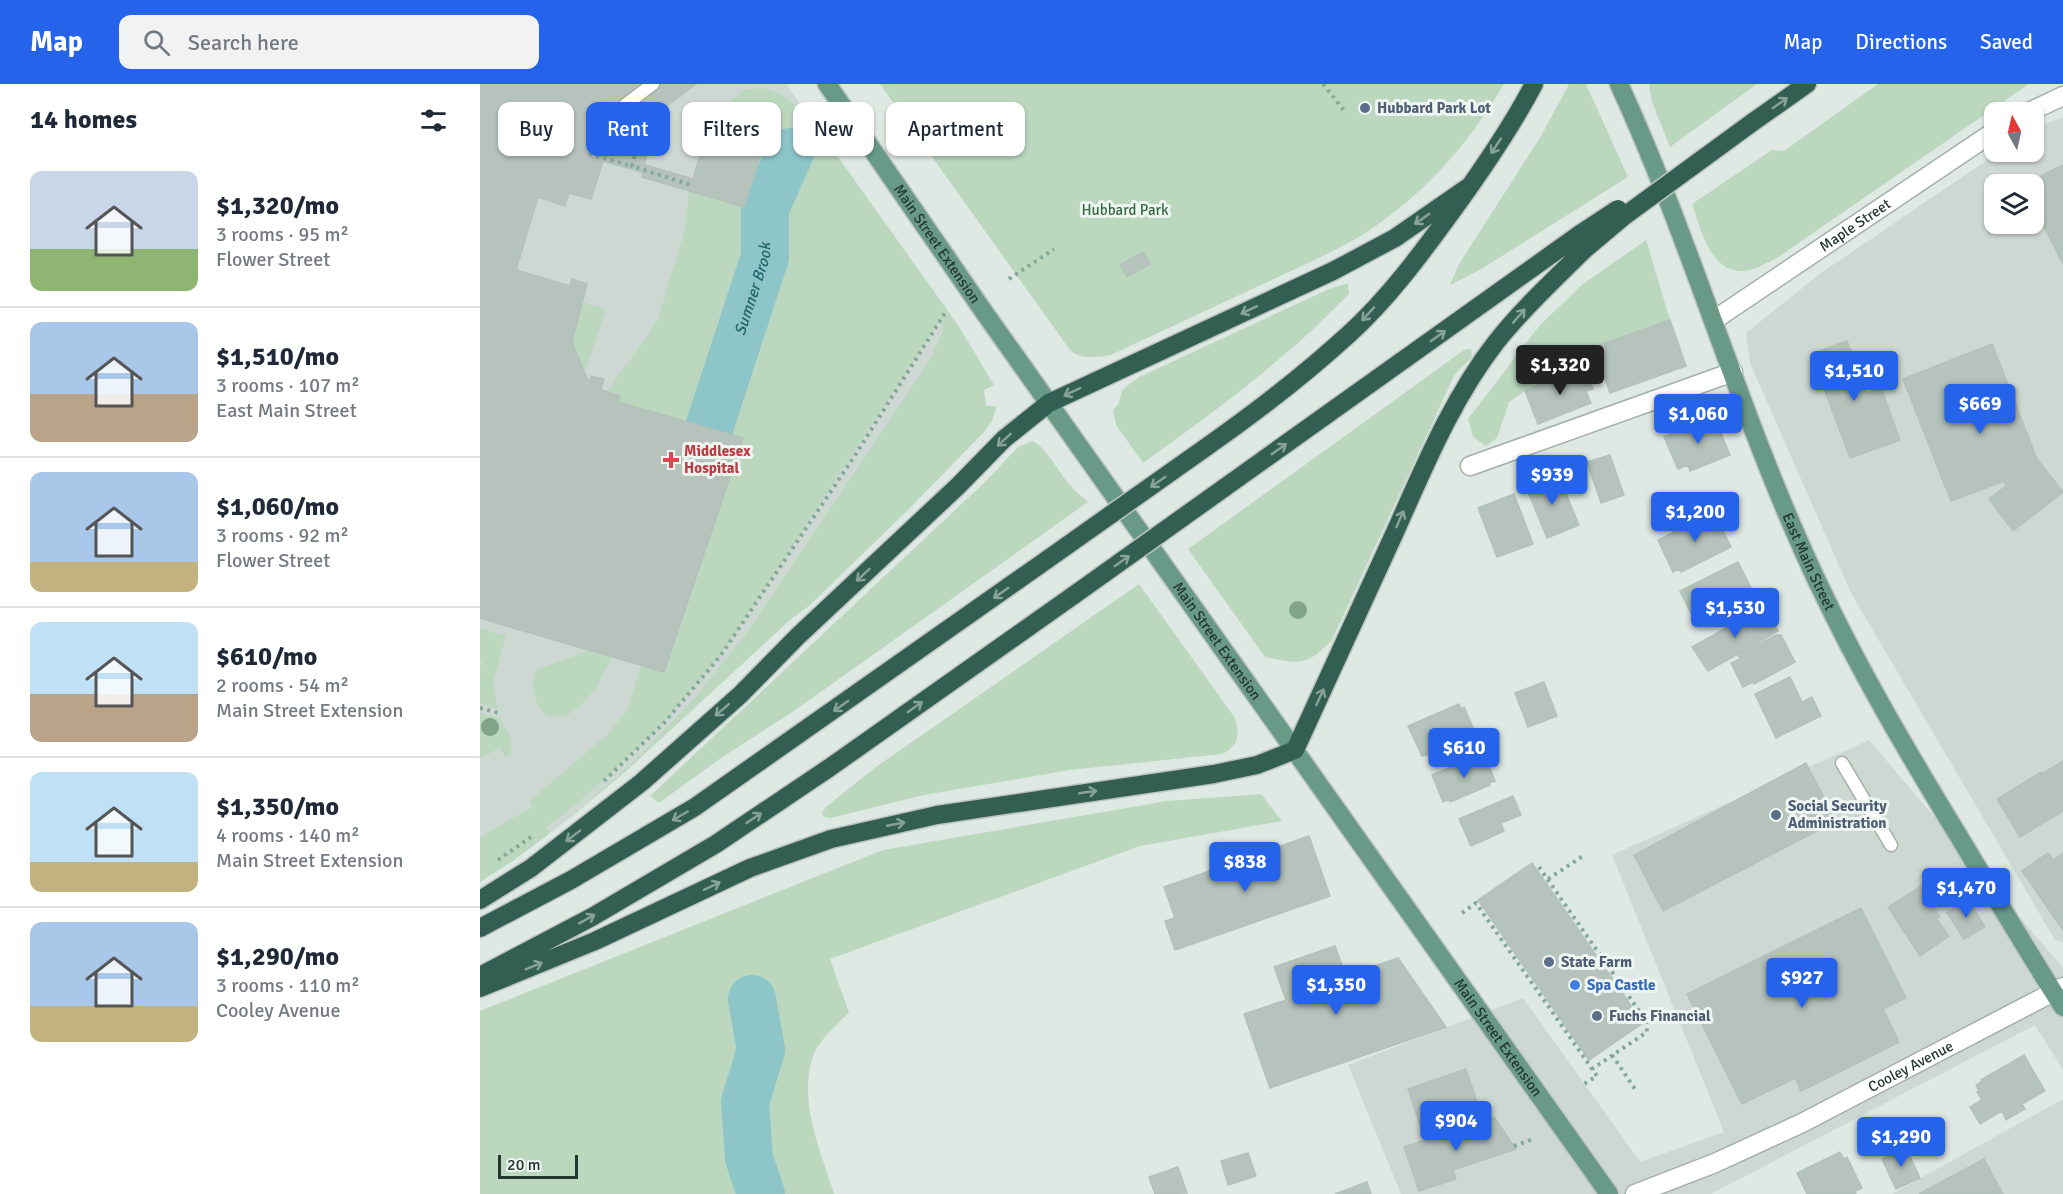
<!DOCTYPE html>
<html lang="en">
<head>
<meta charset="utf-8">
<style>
	:root { --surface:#fff; --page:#f2f2f3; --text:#1f2937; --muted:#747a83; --line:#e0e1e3; --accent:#2563eb }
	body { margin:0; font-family:Signika,sans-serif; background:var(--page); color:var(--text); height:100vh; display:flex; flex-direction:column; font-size:22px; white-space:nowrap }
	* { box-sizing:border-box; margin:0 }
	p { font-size:20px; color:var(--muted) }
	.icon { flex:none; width:33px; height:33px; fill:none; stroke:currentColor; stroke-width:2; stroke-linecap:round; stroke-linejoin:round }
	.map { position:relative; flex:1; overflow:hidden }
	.side { display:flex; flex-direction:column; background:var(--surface); width:480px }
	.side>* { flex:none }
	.top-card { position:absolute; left:18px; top:18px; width:570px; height:54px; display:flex; gap:12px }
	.needle { width:39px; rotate:352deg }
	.controls { position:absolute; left:1504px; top:18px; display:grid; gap:12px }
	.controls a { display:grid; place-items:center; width:60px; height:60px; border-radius:12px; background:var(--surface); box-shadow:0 2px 4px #0004; font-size:30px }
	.scale { position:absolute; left:18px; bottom:15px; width:80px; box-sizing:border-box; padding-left:6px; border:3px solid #22372f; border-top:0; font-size:16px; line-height:21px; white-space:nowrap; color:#22372f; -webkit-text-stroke:4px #eff6f2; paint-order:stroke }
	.price { position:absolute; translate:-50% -51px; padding:0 14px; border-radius:6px; background:var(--accent); color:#fff; font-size:20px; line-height:39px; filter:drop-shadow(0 2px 3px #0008) }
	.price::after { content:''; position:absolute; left:50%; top:36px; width:18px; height:14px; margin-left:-9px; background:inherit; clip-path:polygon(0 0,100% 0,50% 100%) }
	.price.on { background:#222; color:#fff }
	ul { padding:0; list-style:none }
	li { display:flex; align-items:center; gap:18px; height:150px; padding:0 30px }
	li+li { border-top:2px solid var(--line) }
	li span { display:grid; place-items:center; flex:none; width:168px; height:120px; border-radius:12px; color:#555 }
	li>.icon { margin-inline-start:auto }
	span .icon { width:72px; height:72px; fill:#fffc; stroke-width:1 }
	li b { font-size:26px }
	h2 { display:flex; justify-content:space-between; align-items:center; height:72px; padding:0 30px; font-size:26px }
	.chip { padding:0 21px; border-radius:12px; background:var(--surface); box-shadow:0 2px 4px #0004; font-size:21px; line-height:54px }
	.chip.on { background:var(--accent); color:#fff }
	header { display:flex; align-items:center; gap:36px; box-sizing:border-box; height:84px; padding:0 30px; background:var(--accent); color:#fff }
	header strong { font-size:28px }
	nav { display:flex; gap:33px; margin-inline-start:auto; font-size:21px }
	.search { width:420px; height:54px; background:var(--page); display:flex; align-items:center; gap:15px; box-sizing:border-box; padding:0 21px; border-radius:12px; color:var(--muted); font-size:22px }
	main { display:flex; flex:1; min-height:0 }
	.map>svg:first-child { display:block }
	.built { fill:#ced8d2; fill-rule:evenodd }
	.green { fill:#bbd8bf }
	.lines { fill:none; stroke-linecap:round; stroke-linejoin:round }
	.river { stroke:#8dc5c8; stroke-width:48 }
	.building { fill:#b5c3bc; stroke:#b3c1ba; stroke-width:1.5 }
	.service-casing { stroke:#a3b0aa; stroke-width:15 }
	.minor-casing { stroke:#a3b0aa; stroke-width:21 }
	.primary-casing { stroke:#bdc3c1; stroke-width:21 }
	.motorway-casing { stroke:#bdc3c1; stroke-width:21 }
	.path { stroke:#84a999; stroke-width:4; stroke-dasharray:3 4.5; stroke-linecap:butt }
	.service { stroke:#fff; stroke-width:12 }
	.minor { stroke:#fff; stroke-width:18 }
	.primary { stroke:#699987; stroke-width:18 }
	.motorway { stroke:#325f51; stroke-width:18 }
	.motorway-bridge-casing { stroke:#bdc3c1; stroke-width:21; stroke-linecap:butt }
	.motorway-bridge { stroke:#325f51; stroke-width:18 }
	.tree { fill:#80a38a }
	.oneway { stroke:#87a399 }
	.service-dot { fill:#5c6f8a; stroke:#eff6f2; stroke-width:2 }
	.health-dot { fill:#e0444e; stroke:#eff6f2; stroke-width:2 }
	.shop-dot { fill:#3f7fe0; stroke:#eff6f2; stroke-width:2 }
	.labels { text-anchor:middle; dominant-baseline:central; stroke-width:6; stroke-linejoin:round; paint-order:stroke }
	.service-label { font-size:15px; font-weight:bold; fill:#4e5e75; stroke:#eff6f2; text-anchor:start }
	.park-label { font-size:15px; fill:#326941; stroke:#eff6f2 }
	.street-label { font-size:15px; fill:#22372f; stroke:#eff6f2 }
	.health-label { font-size:15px; font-weight:bold; fill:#be3a42; stroke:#eff6f2; text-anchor:start }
	.shop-label { font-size:15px; font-weight:bold; fill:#366cbe; stroke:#eff6f2; text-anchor:start }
	.water-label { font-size:16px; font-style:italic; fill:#24676b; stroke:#eff6f2 }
</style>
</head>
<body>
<header>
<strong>Map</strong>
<div class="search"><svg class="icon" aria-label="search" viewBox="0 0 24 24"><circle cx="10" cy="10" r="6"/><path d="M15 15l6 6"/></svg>Search here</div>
<nav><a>Map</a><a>Directions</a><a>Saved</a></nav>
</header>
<main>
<section class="side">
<h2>14 homes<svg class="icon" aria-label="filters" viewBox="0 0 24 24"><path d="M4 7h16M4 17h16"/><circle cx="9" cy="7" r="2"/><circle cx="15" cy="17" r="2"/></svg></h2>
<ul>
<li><span style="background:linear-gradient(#c9d6e8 65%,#8fb573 0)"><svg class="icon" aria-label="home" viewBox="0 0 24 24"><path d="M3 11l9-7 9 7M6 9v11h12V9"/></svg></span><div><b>$1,320/mo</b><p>3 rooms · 95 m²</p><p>Flower Street</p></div></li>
<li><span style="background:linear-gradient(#a9c7e8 60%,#b9a48a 0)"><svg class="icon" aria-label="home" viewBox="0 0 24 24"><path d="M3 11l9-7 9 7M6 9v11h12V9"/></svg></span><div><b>$1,510/mo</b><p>3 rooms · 107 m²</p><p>East Main Street</p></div></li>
<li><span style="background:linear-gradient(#a9c7e8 75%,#c2b280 0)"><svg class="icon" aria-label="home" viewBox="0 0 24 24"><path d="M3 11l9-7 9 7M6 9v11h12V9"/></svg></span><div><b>$1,060/mo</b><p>3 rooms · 92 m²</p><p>Flower Street</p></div></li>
<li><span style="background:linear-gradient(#bfe0f5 60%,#b9a48a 0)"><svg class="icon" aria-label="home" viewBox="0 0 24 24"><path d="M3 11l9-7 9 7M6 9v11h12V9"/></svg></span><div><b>$610/mo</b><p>2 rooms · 54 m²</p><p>Main Street Extension</p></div></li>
<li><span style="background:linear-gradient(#bfe0f5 75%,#c2b280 0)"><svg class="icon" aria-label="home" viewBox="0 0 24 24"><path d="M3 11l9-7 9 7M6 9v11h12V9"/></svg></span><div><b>$1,350/mo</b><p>4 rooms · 140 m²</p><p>Main Street Extension</p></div></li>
<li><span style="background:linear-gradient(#a9c7e8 70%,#c2b280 0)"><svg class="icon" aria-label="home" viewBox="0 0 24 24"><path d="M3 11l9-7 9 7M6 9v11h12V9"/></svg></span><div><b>$1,290/mo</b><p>3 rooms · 110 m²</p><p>Cooley Avenue</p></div></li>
</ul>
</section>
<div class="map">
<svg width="1583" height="1110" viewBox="0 0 1583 1110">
	<rect width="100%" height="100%" fill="#dfe9e4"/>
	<path class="built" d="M0 0H306L458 215 463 231V246L449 277 264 552 215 613 155 676 89 735 34 776 0 798Z
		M1583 33V858L1575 856 1371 509 1270 279 1266 249 1341 189 1519 68H1554V44ZM1515 100H1554V140H1515Z
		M1389 656 1583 884V986L1555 941 1231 1110H921L868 981 1043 914 1160 1078 1244 1048 1132 771Z
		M1583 1015V1110H1412Z"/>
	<path class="green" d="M400 0H1024C992 55 950 104 897 141 865 164 827 179 792 196 738 221 684 246 631 271 617 273 601 276 590 266Z
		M1089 0H1106L1148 93 1003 184 970 201 979 180 1061 52Z
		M1169 0H1277L1190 63 1172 18Z
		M1398 0H1549L1297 174C1286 179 1274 187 1262 187 1230 188 1220 143 1212 120L1292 66 1304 67Z
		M282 4C305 9 314 19 331 35L478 241 514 301 504 306 506 322H517L512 337 504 348 429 425 329 522 311 535 145 688 89 735 155 676 215 613 264 552 449 277 463 246 462 234 241 571 184 639 123 697 86 729 66 743 70 749 34 776 0 798V753L52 723 49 717 127 651 147 626 161 582 184 588 263 354 139 318 140 312 126 308 161 261 178 235 205 145 209 107 264 123 280 71 225 54V37L264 6Z
		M1166 156 1190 236 1114 263 1104 283 1045 307 1029 318 1017 354 1006 362 993 353 988 335 1060 241 1103 200Z
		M868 199 869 210C805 276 737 326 663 379L636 341 633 326 639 319 642 306 659 293 849 205Z
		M102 218 126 225 105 287 92 258Z
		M991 265 992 273 975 290 852 556C826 583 820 580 785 573L708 465 984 266Z
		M552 357C565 361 579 389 590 401 595 407 602 413 608 418L314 627 241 674 179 719 170 712 506 397 538 363Z
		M659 500 755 634C760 650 759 662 742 670L590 686 444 711 351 734 344 733 342 729 346 723 393 685Z
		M0 544 26 552 13 599 18 625 0 620V583L2 577H0Z
		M108 567 131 574C122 597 95 645 64 630 54 616 50 604 56 586Z
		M0 629 20 634C26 645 35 659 30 671L25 673 20 664 0 674Z
		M781 710 802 737 660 762 350 875 369 928C356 942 338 956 332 975 319 1021 341 1067 354 1110H0V927L403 766 687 717Z"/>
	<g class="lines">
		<g class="river">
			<path id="s1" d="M229 344 285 173V125L310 68"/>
			<path d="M272 915 281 966 265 1018 269 1074 281 1110"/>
		</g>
	</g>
	<path class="building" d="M0 0H119V3L130 6 108 73 123 77 111 115 89 109 85 122 58 113 36 186 90 202 92 195 107 200 92 258 109 299 99 332 91 330 83 353 87 355 86 361 26 542 0 534Z
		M119 0H216L180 27 162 88 108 73 130 6 119 3Z
		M225 54 280 71 264 123 162 93 165 81 213 95Z
		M1583 81V180L1554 123V100H1544Z
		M663 168 670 180 647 193 640 181Z
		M1190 236 1206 282 1130 309 1114 263Z
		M1367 257 1387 309 1401 304 1420 356 1370 374 1331 270Z
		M1512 260 1557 375 1583 408 1533 447 1509 415 1526 402 1524 397 1471 417 1423 295Z
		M1104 283 1113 305 1106 307 1111 319 1058 340 1045 307Z
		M111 292 124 295 121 306 140 312 139 318 263 354 184 588 26 542 86 361 87 355 83 353 91 330 99 332Z
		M1234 332 1250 371 1210 387 1208 381 1198 385 1184 353Z
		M1130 371 1144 411 1121 419 1107 378Z
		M1078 390 1099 441 1067 454 1046 403Z
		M1034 410 1053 460 1017 473 998 424Z
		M1234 428 1251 463 1201 488 1199 485 1193 488 1178 456Z
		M1258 478 1275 512 1225 538 1219 526 1212 531 1200 507Z
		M1284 523 1298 547 1228 587 1212 563Z
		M1296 551H1301L1315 578 1274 600 1273 598 1263 603 1251 579 1260 575 1258 571Z
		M1310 593 1322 618 1332 613 1341 632 1296 654 1275 610Z
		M1064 598 1077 632 1048 643 1035 609Z
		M979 620 981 625 984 623 995 648 991 650 993 653 950 672 949 670 942 672 928 642Z
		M1004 670 1015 697 1009 699 1010 701 970 718 969 715 963 718 952 691Z
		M1583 677V727L1540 753 1517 715 1561 688 1562 690Z
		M1326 679 1356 737 1183 827 1154 771Z
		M1033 712 1041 731 1021 739 1024 747 991 762 979 735Z
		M829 752 850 812 695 866 685 837 695 834 684 803Z
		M1568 769 1573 776 1583 769V846L1542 787Z
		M1052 779 1163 939 1109 976 998 816Z
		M1440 803 1460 833 1456 834 1469 852 1440 872 1408 823Z
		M1488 815 1505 843 1484 855 1467 829Z
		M1381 824 1426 914 1403 925 1419 958 1321 1007 1315 994 1262 1020 1207 910Z
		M855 862 866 892 918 874 966 943 790 1004 764 930 806 916 794 883Z
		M1544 971 1565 1007 1542 1020 1545 1025 1526 1036 1522 1027 1500 1040 1490 1023 1502 1016 1497 1008 1499 1007 1496 1001 1502 997 1501 996Z
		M986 985 997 1018 958 1032 960 1037 941 1044 928 1005Z
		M1014 1033 1036 1065 973 1086 976 1095 939 1107 924 1063Z
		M1426 1064 1440 1094 1416 1105 1402 1075Z
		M1360 1068 1364 1075 1367 1073 1382 1104 1375 1107 1376 1110H1327L1317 1089Z
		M768 1069 776 1092 748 1101 741 1077Z
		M1504 1075 1523 1110H1439Z
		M698 1083 707 1109 675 1110 669 1093Z
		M887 1098 891 1110H855Z"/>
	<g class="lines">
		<g class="service-casing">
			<path id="service" d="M145 21 173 0
				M1362 679 1411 761"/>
		</g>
		<g class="minor-casing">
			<g id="minor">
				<path d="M1549 28 1583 12"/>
				<path id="s2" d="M1234 236 1515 47"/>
				<path d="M990 382 1253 288"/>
				<path id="s3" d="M1155 1110 1235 1079 1322 1039 1583 903"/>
			</g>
		</g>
		<g class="primary-casing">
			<g id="primary">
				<path id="s4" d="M347 0 504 228 1129 1110"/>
				<path id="s5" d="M1139 0C1214 163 1261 337 1338 499 1379 586 1428 669 1478 751 1513 809 1547 867 1583 923"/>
			</g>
		</g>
		<g class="motorway-casing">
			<path id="motorway" d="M1273 38 1327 0
				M725 364C775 329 823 292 868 251 908 215 941 170 973 126 1002 86 1031 44 1054 0
				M751 399 1100 150
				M0 816 51 784 162 698 260 611 318 552 478 402 524 355 569 319 853 187 915 154 990 102
				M0 844 91 796 215 723 568 475
				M0 892 112 833 236 760 349 684 594 511
				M0 904 115 857 270 784 351 755 457 731 734 690 777 681 815 666C849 593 882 519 916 446 945 381 973 313 1017 257 1043 224 1075 195 1105 165"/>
		</g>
		<path class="path" d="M843 0 866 29
			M162 43 152 82 211 101
			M109 70 152 82
			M529 195 574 165
			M0 624 19 629
			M124 697 184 639 241 571 374 373 465 229
			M18 776 51 753
			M1059 783 1166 937 1167 948 1112 985
			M1068 795 1103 772
			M982 829 996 819 998 822 1117 992 1104 1000
			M1132 971 1155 1005
			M1034 1062 1053 1055"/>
		<use href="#service" class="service"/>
		<use href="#minor" class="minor"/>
		<use href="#primary" class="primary"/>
		<use href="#motorway" class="motorway"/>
		<g class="motorway-bridge-casing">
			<path id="motorway-bridge" d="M1100 150 1138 125
				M1105 165 1143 133 1273 38
				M568 475 725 364
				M594 511 751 399"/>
		</g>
		<use href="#motorway-bridge" class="motorway-bridge"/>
	</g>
	<g class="tree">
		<circle cx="818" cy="526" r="9"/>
		<circle cx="10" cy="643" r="9"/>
	</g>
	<defs><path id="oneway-shaft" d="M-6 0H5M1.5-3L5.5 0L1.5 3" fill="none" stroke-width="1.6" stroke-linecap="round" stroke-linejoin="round" transform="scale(1.5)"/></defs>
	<g class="oneway">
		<use href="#oneway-shaft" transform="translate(1300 19) rotate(-35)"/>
		<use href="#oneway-shaft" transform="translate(1016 62) rotate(123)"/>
		<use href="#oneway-shaft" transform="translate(942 135) rotate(145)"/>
		<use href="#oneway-shaft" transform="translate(769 226) rotate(155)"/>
		<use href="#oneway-shaft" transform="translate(888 230) rotate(133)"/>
		<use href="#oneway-shaft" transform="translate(1039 232) rotate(-49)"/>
		<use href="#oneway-shaft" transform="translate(958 252) rotate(-35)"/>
		<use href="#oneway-shaft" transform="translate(592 308) rotate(155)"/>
		<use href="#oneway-shaft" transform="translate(524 356) rotate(137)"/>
		<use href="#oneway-shaft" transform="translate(799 365) rotate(-35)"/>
		<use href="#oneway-shaft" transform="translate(678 398) rotate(145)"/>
		<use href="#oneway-shaft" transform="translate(920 435) rotate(-66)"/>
		<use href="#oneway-shaft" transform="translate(642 477) rotate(-35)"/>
		<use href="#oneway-shaft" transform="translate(383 491) rotate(137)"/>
		<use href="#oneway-shaft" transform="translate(521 509) rotate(145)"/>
		<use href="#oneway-shaft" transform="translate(840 613) rotate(-65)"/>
		<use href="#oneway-shaft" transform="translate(361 622) rotate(145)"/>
		<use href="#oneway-shaft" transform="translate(435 623) rotate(-35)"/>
		<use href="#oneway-shaft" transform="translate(242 626) rotate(139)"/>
		<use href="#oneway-shaft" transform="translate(608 708) rotate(-8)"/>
		<use href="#oneway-shaft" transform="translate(200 732) rotate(150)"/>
		<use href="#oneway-shaft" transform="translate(274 734) rotate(-34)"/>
		<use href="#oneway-shaft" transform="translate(416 740) rotate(-11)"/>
		<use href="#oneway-shaft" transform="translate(93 752) rotate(143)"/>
		<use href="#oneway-shaft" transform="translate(232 802) rotate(-25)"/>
		<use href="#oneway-shaft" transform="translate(107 835) rotate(-29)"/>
		<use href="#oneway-shaft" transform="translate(54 882) rotate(-22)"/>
	</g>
	<g class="service-dot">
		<circle cx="885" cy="24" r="6"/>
		<circle cx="1296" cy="731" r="6"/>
		<circle cx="1069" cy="878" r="6"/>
		<circle cx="1117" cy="932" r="6"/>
	</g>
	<path class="health-dot" d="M188 367h6v6h6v6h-6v6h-6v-6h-6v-6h6z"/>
	<circle class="shop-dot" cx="1095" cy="901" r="6"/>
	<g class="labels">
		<g class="service-label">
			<text x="897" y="24">Hubbard Park Lot</text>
			<text x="1308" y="722">Social Security<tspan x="1308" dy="17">Administration</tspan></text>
			<text x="1081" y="878">State Farm</text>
			<text x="1129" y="932">Fuchs Financial</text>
		</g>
		<g class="park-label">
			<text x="645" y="126">Hubbard Park</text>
		</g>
		<g class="street-label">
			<text stroke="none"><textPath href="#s2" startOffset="170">Maple Street</textPath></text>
			<text stroke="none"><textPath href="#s4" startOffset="194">Main Street Extension</textPath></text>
			<text stroke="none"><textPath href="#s5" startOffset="514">East Main Street</textPath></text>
			<text stroke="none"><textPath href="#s4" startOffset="680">Main Street Extension</textPath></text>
			<text stroke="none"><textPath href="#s4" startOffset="1166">Main Street Extension</textPath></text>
			<text stroke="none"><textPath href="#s3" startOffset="304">Cooley Avenue</textPath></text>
		</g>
		<g class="health-label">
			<text x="204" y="367">Middlesex<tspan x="204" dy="17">Hospital</tspan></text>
		</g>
		<g class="shop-label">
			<text x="1107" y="901">Spa Castle</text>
		</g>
		<g class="water-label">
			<text stroke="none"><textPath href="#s1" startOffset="146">Sumner Brook</textPath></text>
		</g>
	</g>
</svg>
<div class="controls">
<a><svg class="needle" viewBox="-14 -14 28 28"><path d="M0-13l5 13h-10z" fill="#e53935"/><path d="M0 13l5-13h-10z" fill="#747a83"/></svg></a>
<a><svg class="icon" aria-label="layers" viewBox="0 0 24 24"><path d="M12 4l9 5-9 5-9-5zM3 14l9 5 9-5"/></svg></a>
</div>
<div class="scale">20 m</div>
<b class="price on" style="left:1080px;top:312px">$1,320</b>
<b class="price" style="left:1374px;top:318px">$1,510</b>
<b class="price" style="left:1500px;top:351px">$669</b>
<b class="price" style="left:1218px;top:361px">$1,060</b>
<b class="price" style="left:1072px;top:422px">$939</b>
<b class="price" style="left:1215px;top:459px">$1,200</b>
<b class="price" style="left:1255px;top:555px">$1,530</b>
<b class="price" style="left:984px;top:695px">$610</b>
<b class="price" style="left:765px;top:809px">$838</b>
<b class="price" style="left:1486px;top:835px">$1,470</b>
<b class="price" style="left:1322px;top:925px">$927</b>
<b class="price" style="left:856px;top:932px">$1,350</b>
<b class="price" style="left:976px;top:1068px">$904</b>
<b class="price" style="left:1421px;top:1084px">$1,290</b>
<div class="top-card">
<a class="chip">Buy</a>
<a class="chip on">Rent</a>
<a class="chip">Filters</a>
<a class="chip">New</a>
<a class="chip">Apartment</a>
</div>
</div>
</main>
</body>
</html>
